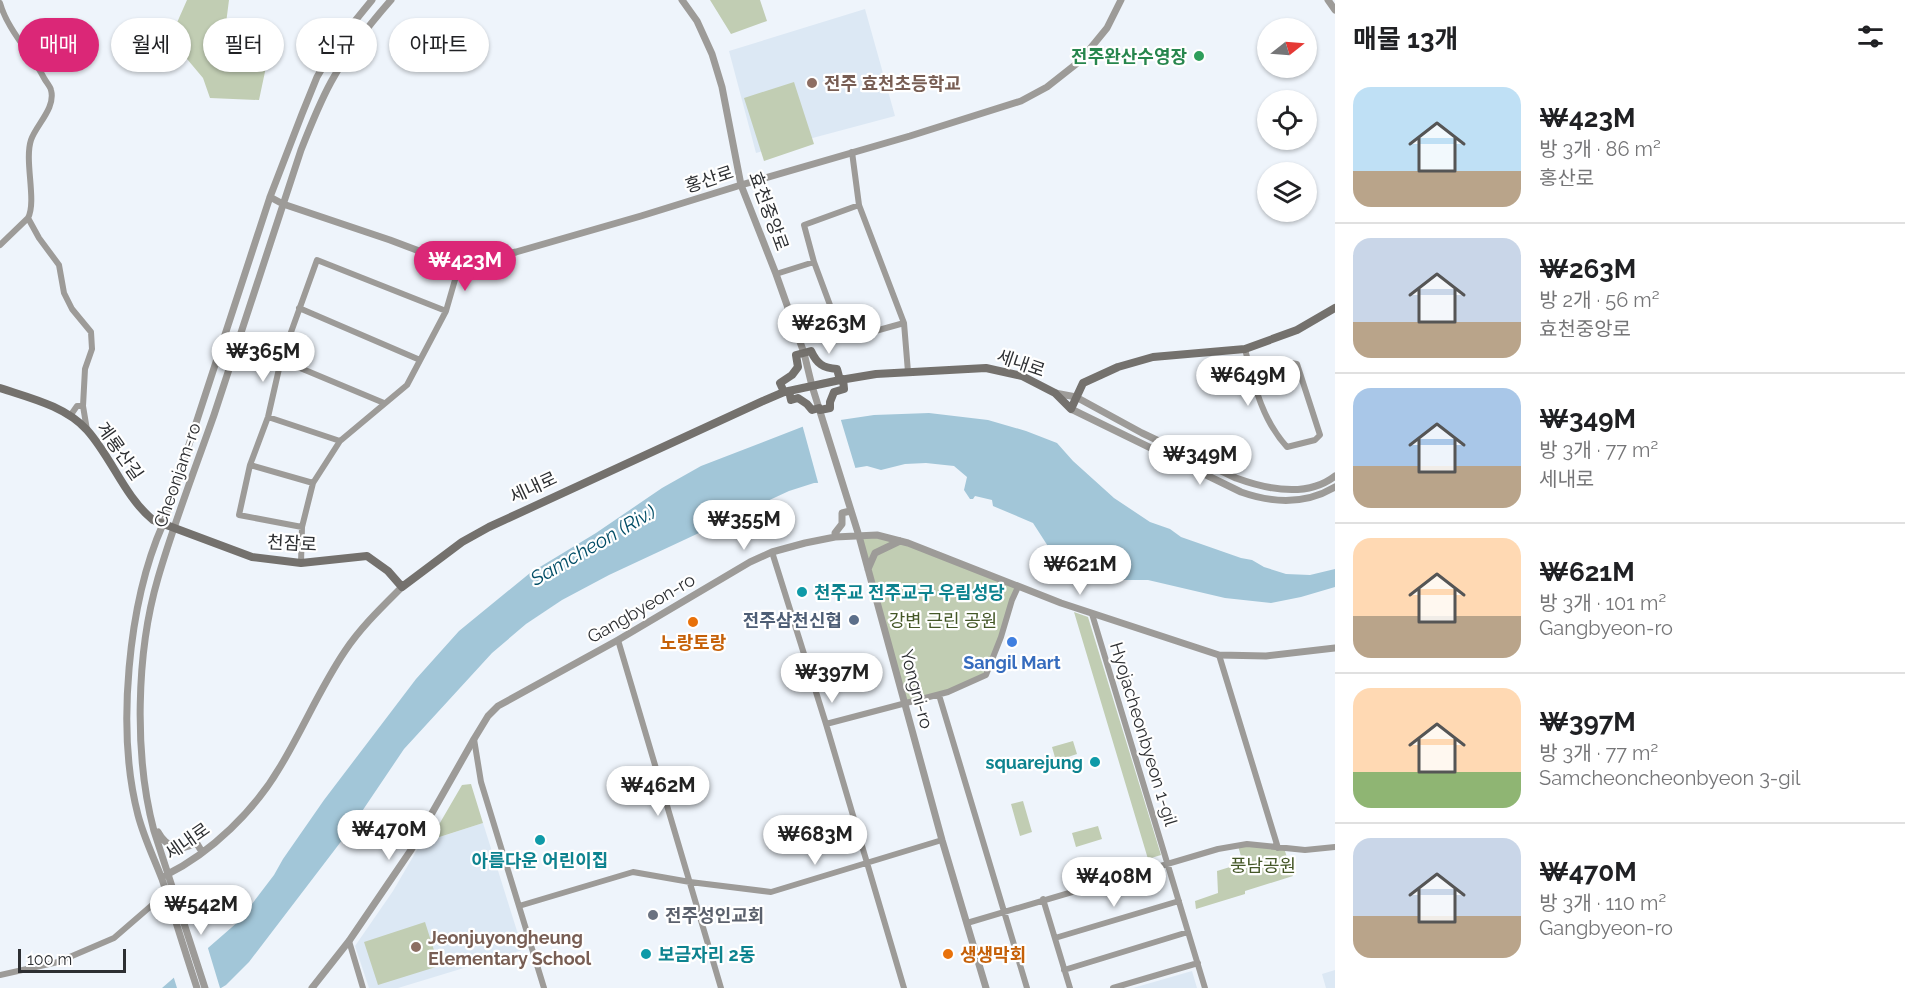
<!DOCTYPE html>
<html lang="ko">
<head>
<meta charset="utf-8">
<style>
	:root { --surface:#fff; --page:#f6f6f6; --text:#202124; --muted:#757577; --line:#e0e0e0; --accent:#db2777 }
	body { margin:0; font-family:Raleway,"Noto Sans KR",sans-serif; background:var(--page); color:var(--text); height:100vh; display:flex; flex-direction:column; font-size:22px; white-space:nowrap }
	* { box-sizing:border-box; margin:0 }
	p { font-size:20px; color:var(--muted) }
	.icon { flex:none; width:33px; height:33px; fill:none; stroke:currentColor; stroke-width:2; stroke-linecap:round; stroke-linejoin:round }
	.map { position:relative; flex:1; overflow:hidden }
	.drawer { display:flex; flex-direction:column; background:var(--surface); width:570px }
	.drawer>* { flex:none }
	.guide { position:absolute; left:18px; top:18px; width:570px; height:54px; display:flex; gap:12px }
	.needle { width:39px; rotate:73deg }
	.tools { position:absolute; left:1257px; top:18px; display:grid; gap:12px }
	.tools a { display:grid; place-items:center; width:60px; height:60px; border-radius:50%; background:var(--surface); box-shadow:0 2px 4px #0004; font-size:30px }
	.scale { position:absolute; left:18px; bottom:15px; width:108px; box-sizing:border-box; padding-left:6px; border:3px solid #2d2f32; border-top:0; font-size:16px; line-height:21px; white-space:nowrap; color:#2d2f32; -webkit-text-stroke:4px #fff; paint-order:stroke }
	.price { position:absolute; translate:-50% -51px; padding:0 14px; border-radius:21px; background:#fff; color:#222; font-size:20px; line-height:39px; filter:drop-shadow(0 2px 3px #0008) }
	.price::after { content:''; position:absolute; left:50%; top:36px; width:18px; height:14px; margin-left:-9px; background:inherit; clip-path:polygon(0 0,100% 0,50% 100%) }
	.price.active { background:var(--accent); color:#fff }
	ul { padding:0; list-style:none }
	li { display:flex; align-items:center; gap:18px; height:150px; padding:0 18px }
	li+li { border-top:2px solid var(--line) }
	li span { display:grid; place-items:center; flex:none; width:168px; height:120px; border-radius:18px; color:#555 }
	li>.icon { margin-inline-start:auto }
	span .icon { width:72px; height:72px; fill:#fffc; stroke-width:1 }
	li b { font-size:26px }
	h2 { display:flex; justify-content:space-between; align-items:center; height:72px; padding:0 18px; font-size:26px }
	.tag { padding:0 21px; border-radius:27px; background:var(--surface); box-shadow:0 2px 4px #0004; font-size:21px; line-height:54px }
	.tag.active { background:var(--accent); color:#fff }
	main { display:flex; flex:1; min-height:0 }
	.map>svg:first-child { display:block }
	.built { fill:#dce8f4 }
	.green { fill:#c1cdb3 }
	.water { fill:#a2c6d8 }
	.pier { fill:#eef4fb }
	.lines { fill:none; stroke-linecap:round; stroke-linejoin:round }
	.minor { stroke:#9d9b98; stroke-width:6 }
	.tertiary { stroke:#9d9b98; stroke-width:7 }
	.secondary { stroke:#74716d; stroke-width:8 }
	.leisure-dot { fill:#2e9e5b; stroke:#fff; stroke-width:2 }
	.education-dot { fill:#8d6e63; stroke:#fff; stroke-width:2 }
	.culture-dot { fill:#0f9aa8; stroke:#fff; stroke-width:2 }
	.service-dot { fill:#5c6f8a; stroke:#fff; stroke-width:2 }
	.food-dot { fill:#e8710a; stroke:#fff; stroke-width:2 }
	.shop-dot { fill:#3f7fe0; stroke:#fff; stroke-width:2 }
	.worship-dot { fill:#6b7280; stroke:#fff; stroke-width:2 }
	.labels { text-anchor:middle; dominant-baseline:central; stroke-width:4.5; stroke-linejoin:round; paint-order:stroke }
	.leisure-label { font-size:18px; font-weight:bold; fill:#27864d; stroke:#fff; text-anchor:end }
	.education-label { font-size:18px; font-weight:bold; fill:#785e54; stroke:#fff; text-anchor:start }
	.street-label { font-size:18px; fill:#2d2f32; stroke:#fff }
	.culture-label { font-size:18px; font-weight:bold; fill:#0d838f; stroke:#fff; text-anchor:start }
	.service-label { font-size:18px; font-weight:bold; fill:#4e5e75; stroke:#fff; text-anchor:end }
	.park-label { font-size:18px; fill:#445727; stroke:#fff }
	.food-label { font-size:18px; font-weight:bold; fill:#c56008; stroke:#fff }
	.shop-label { font-size:18px; font-weight:bold; fill:#366cbe; stroke:#fff }
	.worship-label { font-size:18px; font-weight:bold; fill:#5b616d; stroke:#fff; text-anchor:start }
	.water-label { font-size:20px; font-style:italic; fill:#024d66; stroke:#fff }
</style>
</head>
<body>
<main>
<div class="map">
<svg width="1335" height="988" viewBox="0 0 1335 988">
	<rect width="100%" height="100%" fill="#eef4fb"/>
	<path class="built" d="M865 9 895 116 756 153 729 51Z
		M483 823 523 950 398 988H369L355 946 393 891 421 843Z
		M1335 970V988H1326L1322 974Z
		M1192 971 1197 988H1133Z"/>
	<path class="green" d="M187 0H229L225 31 273 34 259 100 210 98 203 78 182 53 164 52Z
		M710 0H760L767 21 731 34Z
		M794 82 814 144 764 161 744 98Z
		M859 536 893 538 1018 587 986 675 956 689 905 704Z
		M1074 612 1088 617 1161 855 1148 859Z
		M1073 741 1077 754 1056 761 1052 747Z
		M471 784 483 823 430 840 462 785Z
		M1023 801 1032 832 1020 836 1011 804Z
		M1098 826 1102 839 1076 847 1072 833Z
		M1238 846 1284 848 1293 876 1245 891V894L1196 909 1195 901 1218 893 1217 871 1243 863Z
		M425 922 439 966 378 985 364 942Z"/>
	<path class="water" d="M929 413 988 420 1026 431 1057 443 1073 461 1114 498 1150 522 1170 529 1181 537 1241 558 1252 560 1264 567 1286 574 1310 575 1335 569V587L1301 597 1271 603 1225 598 1148 580H1124L1089 569 1053 554 1033 523 993 506 992 500 975 496 973 499H970L964 490 967 477 954 466 926 463 905 464 881 470 867 466 855 468 842 482 814 483 789 491 609 575 562 600 526 624 492 653 404 749 346 835 249 962 226 985 221 988H162L239 921 274 875 283 859 324 800 416 679 459 631 530 573 596 533 662 488 701 466 807 425 874 415Z"/>
	<path class="pier" d="M840 417 856 470 843 484 819 486 802 424Z
		M207 945 220 988H177L173 975Z"/>
	<g class="lines">
		<path class="minor" d="M0 3C8 31 31 53 44 78 46 82 50 86 51 90 56 108 36 125 31 140 24 161 37 201 28 218L0 245
			M852 152 859 205 904 323 908 372
			M859 205 804 225 814 262 843 340 904 323
			M28 218 39 238 59 265 64 293 72 309 91 332 92 349 85 369 83 406 87 430
			M776 274 814 262
			M299 308 420 360
			M1245 349C1254 384 1262 420 1287 447L1315 440 1320 435 1297 364 1291 363 1252 374
			M281 360 384 403
			M70 416 77 406H83
			M268 417 340 441
			M250 465 313 483
			M302 527 239 515 250 465 268 417 281 360 317 260 446 311
			M772 552 826 724 904 988
			M301 563 302 527 313 483 340 441 407 385 446 311 459 266
			M1092 614 1205 988
			M618 640 721 988
			M1219 655 1278 848
			M939 695 1027 988
			M826 724 948 692 986 675 1001 637 1012 600 1018 587
			M474 739 481 782 544 988
			M1043 899 1070 988
			M519 906 633 872 690 882 771 892 942 840
			M967 923 1218 849 1247 844 1305 850 1335 847
			M1055 938 1179 901
			M349 941 363 988
			M1064 970 1188 932
			M0 975 58 962 114 938 166 893
			M1113 988 1198 963"/>
		<path class="tertiary" d="M682 0 697 21 712 54 722 87 741 185 776 274 804 353 812 386 859 536 942 840 986 988
			M1328 0 1335 10
			M270 197 283 204 390 240 459 266 516 252 641 216 741 185 910 136 1021 101 1047 87 1080 61 1107 28 1121 0
			M1055 393 1076 397 1142 433 1236 478C1266 489 1307 498 1335 476
			M1071 409 1241 492C1272 503 1305 505 1335 487
			M835 537V533L842 524V513L850 511
			M868 569 875 553 900 541
			M158 832C166 847 181 853 196 842L202 852
			M166 875C211 853 255 810 280 767 303 729 320 688 345 651 361 627 382 607 402 587
			M197 988C185 952 174 915 162 879 154 858 144 838 138 815 116 731 128 603 163 524L270 197 302 114 317 77 337 43 372 0
			M205 988 154 831C134 756 136 653 158 578 174 523 195 469 214 415 243 327 272 239 301 150 310 127 319 104 331 82 347 53 369 25 391 0
			M312 988 349 941 411 850 474 739 488 716 498 706 618 640 750 562 772 552 805 543 835 537 877 535 908 543 1061 603 1219 655 1266 656 1335 648"/>
		<path class="secondary" d="M0 388C30 398 65 406 87 430 112 458 124 496 153 520L252 557 301 563 367 556 388 571 402 587 462 542 489 527 763 401 784 392 840 380 876 374 986 368 1022 376 1055 393 1071 409 1083 383 1118 367 1153 357 1245 349 1297 330 1335 308
			M789 391 791 400 798 398 807 404 812 410 819 408
			M784 392 780 383 792 375 798 367 796 355 811 351C817 364 823 368 837 369L840 380
			M820 410 830 408V402L834 392 844 389 843 379"/>
	</g>
	<circle class="leisure-dot" cx="1199" cy="56" r="6"/>
	<g class="education-dot">
		<circle cx="812" cy="83" r="6"/>
		<circle cx="416" cy="947" r="6"/>
	</g>
	<g class="culture-dot">
		<circle cx="802" cy="592" r="6"/>
		<circle cx="1095" cy="762" r="6"/>
		<circle cx="540" cy="840" r="6"/>
		<circle cx="646" cy="954" r="6"/>
	</g>
	<circle class="service-dot" cx="854" cy="620" r="6"/>
	<g class="food-dot">
		<circle cx="693" cy="622" r="6"/>
		<circle cx="948" cy="954" r="6"/>
	</g>
	<circle class="shop-dot" cx="1012" cy="642" r="6"/>
	<circle class="worship-dot" cx="653" cy="915" r="6"/>
	<g class="labels">
		<g class="leisure-label">
			<text x="1187" y="56">전주완산수영장</text>
		</g>
		<g class="education-label">
			<text x="824" y="83">전주 효천초등학교</text>
			<text x="428" y="937">Jeonjuyongheung<tspan x="428" dy="21">Elementary School</tspan></text>
		</g>
		<g class="street-label">
			<text transform="translate(709 179) rotate(-18)">홍산로</text>
			<text transform="translate(769 211) rotate(70)">효천중앙로</text>
			<text transform="translate(1021 363) rotate(19)">세내로</text>
			<text transform="translate(120 451) rotate(55)">계룡산길</text>
			<text transform="translate(177 475) rotate(-71)">Cheonjam-ro</text>
			<text transform="translate(533 487) rotate(-25)">세내로</text>
			<text transform="translate(292 543) rotate(3)">천잠로</text>
			<text transform="translate(641 608) rotate(-30)">Gangbyeon-ro</text>
			<text transform="translate(917 689) rotate(75)">Yongni-ro</text>
			<text transform="translate(1144 734) rotate(73)">Hyojacheonbyeon 1-gil</text>
			<text transform="translate(187 841) rotate(-35)">세내로</text>
		</g>
		<g class="culture-label">
			<text x="814" y="592">천주교 전주교구 우림성당</text>
			<text x="1083" y="762" text-anchor="end">squarejung</text>
			<text x="540" y="860" text-anchor="middle">아름다운 어린이집</text>
			<text x="658" y="954">보금자리 2동</text>
		</g>
		<g class="service-label">
			<text x="842" y="620">전주삼천신협</text>
		</g>
		<g class="park-label">
			<text x="943" y="620">강변 근린 공원</text>
			<text x="1263" y="865">풍남공원</text>
		</g>
		<g class="food-label">
			<text x="693" y="642">노랑토랑</text>
			<text x="960" y="954" text-anchor="start">생생막회</text>
		</g>
		<g class="shop-label">
			<text x="1012" y="662">Sangil Mart</text>
		</g>
		<g class="worship-label">
			<text x="665" y="915">전주성인교회</text>
		</g>
		<g class="water-label">
			<text transform="translate(593 545) rotate(-30)">Samcheon (Riv.)</text>
		</g>
	</g>
</svg>
<div class="tools">
<a><svg class="needle" viewBox="-14 -14 28 28"><path d="M0-13l5 13h-10z" fill="#e53935"/><path d="M0 13l5-13h-10z" fill="#757577"/></svg></a>
<a><svg class="icon" aria-label="locate" viewBox="0 0 24 24"><circle cx="12" cy="12" r="6"/><path d="M12 2v4M12 18v4M2 12h4M18 12h4"/></svg></a>
<a><svg class="icon" aria-label="layers" viewBox="0 0 24 24"><path d="M12 4l9 5-9 5-9-5zM3 14l9 5 9-5"/></svg></a>
</div>
<div class="scale">100 m</div>
<b class="price active" style="left:465px;top:292px">₩423M</b>
<b class="price" style="left:829px;top:355px">₩263M</b>
<b class="price" style="left:263px;top:383px">₩365M</b>
<b class="price" style="left:1248px;top:407px">₩649M</b>
<b class="price" style="left:1200px;top:486px">₩349M</b>
<b class="price" style="left:744px;top:551px">₩355M</b>
<b class="price" style="left:1080px;top:596px">₩621M</b>
<b class="price" style="left:832px;top:704px">₩397M</b>
<b class="price" style="left:658px;top:817px">₩462M</b>
<b class="price" style="left:389px;top:861px">₩470M</b>
<b class="price" style="left:815px;top:866px">₩683M</b>
<b class="price" style="left:1114px;top:908px">₩408M</b>
<b class="price" style="left:201px;top:936px">₩542M</b>
<div class="guide">
<a class="tag active">매매</a>
<a class="tag">월세</a>
<a class="tag">필터</a>
<a class="tag">신규</a>
<a class="tag">아파트</a>
</div>
</div>
<section class="drawer">
<h2>매물 13개<svg class="icon" aria-label="filters" viewBox="0 0 24 24"><path d="M4 7h16M4 17h16"/><circle cx="9" cy="7" r="2"/><circle cx="15" cy="17" r="2"/></svg></h2>
<ul>
<li><span style="background:linear-gradient(#bfe0f5 70%,#b9a48a 0)"><svg class="icon" aria-label="home" viewBox="0 0 24 24"><path d="M3 11l9-7 9 7M6 9v11h12V9"/></svg></span><div><b>₩423M</b><p>방 3개 · 86 m²</p><p>홍산로</p></div></li>
<li><span style="background:linear-gradient(#c9d6e8 70%,#b9a48a 0)"><svg class="icon" aria-label="home" viewBox="0 0 24 24"><path d="M3 11l9-7 9 7M6 9v11h12V9"/></svg></span><div><b>₩263M</b><p>방 2개 · 56 m²</p><p>효천중앙로</p></div></li>
<li><span style="background:linear-gradient(#a9c7e8 65%,#b9a48a 0)"><svg class="icon" aria-label="home" viewBox="0 0 24 24"><path d="M3 11l9-7 9 7M6 9v11h12V9"/></svg></span><div><b>₩349M</b><p>방 3개 · 77 m²</p><p>세내로</p></div></li>
<li><span style="background:linear-gradient(#ffd9b3 65%,#b9a48a 0)"><svg class="icon" aria-label="home" viewBox="0 0 24 24"><path d="M3 11l9-7 9 7M6 9v11h12V9"/></svg></span><div><b>₩621M</b><p>방 3개 · 101 m²</p><p>Gangbyeon-ro</p></div></li>
<li><span style="background:linear-gradient(#ffd9b3 70%,#8fb573 0)"><svg class="icon" aria-label="home" viewBox="0 0 24 24"><path d="M3 11l9-7 9 7M6 9v11h12V9"/></svg></span><div><b>₩397M</b><p>방 3개 · 77 m²</p><p>Samcheoncheonbyeon 3-gil</p></div></li>
<li><span style="background:linear-gradient(#c9d6e8 65%,#b9a48a 0)"><svg class="icon" aria-label="home" viewBox="0 0 24 24"><path d="M3 11l9-7 9 7M6 9v11h12V9"/></svg></span><div><b>₩470M</b><p>방 3개 · 110 m²</p><p>Gangbyeon-ro</p></div></li>
</ul>
</section>
</main>
</body>
</html>
